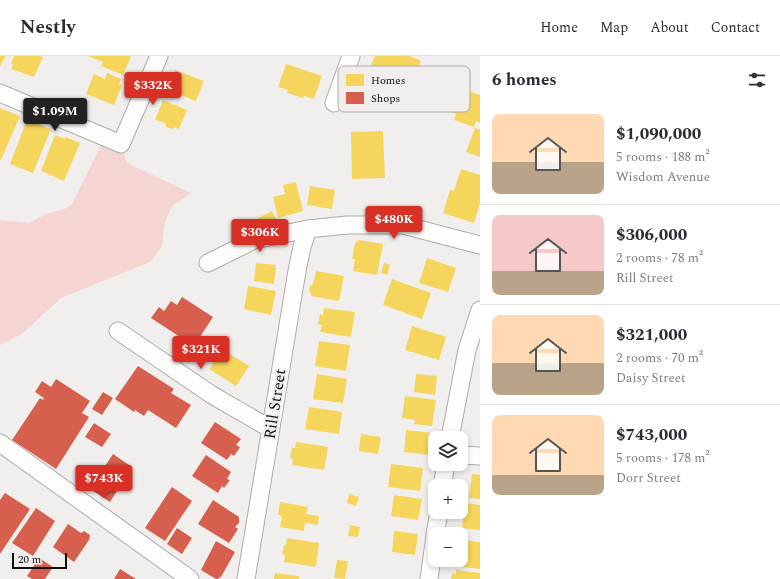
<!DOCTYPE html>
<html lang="en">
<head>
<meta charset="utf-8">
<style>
	:root { --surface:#fff; --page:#f2f2f3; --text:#2b2b33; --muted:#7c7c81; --line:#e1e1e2; --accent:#d93025 }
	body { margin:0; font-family:Spectral,serif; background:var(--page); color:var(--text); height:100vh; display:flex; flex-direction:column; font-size:15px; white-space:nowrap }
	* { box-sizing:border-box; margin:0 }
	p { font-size:13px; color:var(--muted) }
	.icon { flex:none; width:22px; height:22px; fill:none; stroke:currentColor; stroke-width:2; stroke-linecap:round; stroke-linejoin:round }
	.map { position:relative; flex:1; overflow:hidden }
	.details { display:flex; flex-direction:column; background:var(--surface); width:300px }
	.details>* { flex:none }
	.buttons { position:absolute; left:428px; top:375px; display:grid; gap:8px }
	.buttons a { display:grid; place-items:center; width:40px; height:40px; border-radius:8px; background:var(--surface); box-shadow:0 2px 6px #0003; font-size:20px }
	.scale { position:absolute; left:12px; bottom:10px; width:55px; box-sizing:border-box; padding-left:4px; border:2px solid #0f0e0e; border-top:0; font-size:11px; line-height:14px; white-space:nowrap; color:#0f0e0e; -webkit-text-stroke:3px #f2eeed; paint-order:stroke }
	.price { position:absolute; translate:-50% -34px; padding:0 9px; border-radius:4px; background:var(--accent); color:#fff; font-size:13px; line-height:26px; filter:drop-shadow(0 1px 2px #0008) }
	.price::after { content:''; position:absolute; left:50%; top:24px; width:12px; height:9px; margin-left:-6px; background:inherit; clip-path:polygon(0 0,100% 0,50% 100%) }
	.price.active { background:#222; color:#fff }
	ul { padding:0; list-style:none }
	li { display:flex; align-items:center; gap:12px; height:100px; padding:0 12px }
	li+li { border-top:1px solid var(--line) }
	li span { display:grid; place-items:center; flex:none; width:112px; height:80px; border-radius:8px; color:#555 }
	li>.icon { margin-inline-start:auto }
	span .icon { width:48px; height:48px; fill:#fffc; stroke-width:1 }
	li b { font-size:17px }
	h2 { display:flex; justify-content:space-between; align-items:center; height:48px; padding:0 12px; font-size:17px }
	header { display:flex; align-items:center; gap:24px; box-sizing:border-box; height:56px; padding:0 20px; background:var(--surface); border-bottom:1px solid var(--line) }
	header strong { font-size:19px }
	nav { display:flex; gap:22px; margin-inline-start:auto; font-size:14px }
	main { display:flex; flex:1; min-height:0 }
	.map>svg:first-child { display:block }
	.green { fill:#f4d5d2 }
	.homes { fill:#f6d55c }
	.shops { fill:#d6604d }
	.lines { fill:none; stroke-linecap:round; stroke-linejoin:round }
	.minor-casing { stroke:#adabaa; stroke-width:19 }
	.minor { stroke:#fdfdfc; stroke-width:17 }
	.labels { text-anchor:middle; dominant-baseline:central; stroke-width:4; stroke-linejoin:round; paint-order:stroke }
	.street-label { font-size:16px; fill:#0f0e0e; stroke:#f2eeed }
	.key { fill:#f2eeed; stroke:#aeabaa; stroke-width:1 }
	.key-label { font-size:11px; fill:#0f0e0e }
</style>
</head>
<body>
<header>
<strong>Nestly</strong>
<nav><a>Home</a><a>Map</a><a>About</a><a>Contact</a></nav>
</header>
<main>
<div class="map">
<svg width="480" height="523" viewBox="0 0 480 523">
	<rect width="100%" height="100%" fill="#f1efee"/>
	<path class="green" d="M105 81 120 86 127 107 191 137 172 150 165 166 162 191 150 206 61 242 22 278 0 289V164L29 167 46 158 67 152 72 148Z"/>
	<path class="homes" d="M0 0H6L0 10Z
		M14 0H40L43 1 34 21 11 13 13 8H11Z
		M88 0H131L123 19 101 10 103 6Z
		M375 0H410L421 5 412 26 371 9Z
		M286 8 322 20 314 43 304 40 303 42 287 37 288 34 278 31Z
		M175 14 204 25 196 45 167 34 166 29 168 25 172 22Z
		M107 17 121 23 119 28 122 29 114 49 86 38 94 18 105 23Z
		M460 32 480 39V67L476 65 474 71 454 64 456 58 451 56Z
		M163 44 187 54 179 73 175 71 172 73 166 71 165 67 155 64Z
		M0 52 20 60 1 104H0Z
		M27 64 51 73 33 117 10 108Z
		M475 72 480 74V101L466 96Z
		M383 75 385 122 352 123 351 76Z
		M55 79 65 83 66 81 80 87 64 125 41 115Z
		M461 113 480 119V147L474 167 443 157 450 134 454 135Z
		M296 126 303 155 278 162 273 141 285 138 283 129Z
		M310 130 335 134 332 153 307 149Z
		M272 155 276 163 241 180 237 173Z
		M359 184 383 188 377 219 353 215 355 203H352L355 187Z
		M427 202 456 212 448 236 419 227Z
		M256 207 276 209 274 228 254 225Z
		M384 207 390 209 387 219 381 217Z
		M316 215 344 220 339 245 311 240V238L309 235 310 230 313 228Z
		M392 223 431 237 422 263 383 249Z
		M248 230 276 235 271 259 244 253Z
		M324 252 355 256 351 281 320 276 322 269 318 268 320 258 323 259Z
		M412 270 446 281 439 304 405 294Z
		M319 285 350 289 346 315 315 310Z
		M222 293 249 310 236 330 209 313Z
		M317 318 347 323 343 347 313 343Z
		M416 318 437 320 435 339 414 336Z
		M405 340 436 344 432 370 414 368 415 364 402 362Z
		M309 351 342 356 339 378 305 373Z
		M406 374 432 377 429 399 404 396Z
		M361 378 381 381 378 398 359 395Z
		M296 386 328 391 324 414 292 409 293 403 290 402 292 392H295Z
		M391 408 423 412 420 435 388 431Z
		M472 418 480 419V443L469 442Z
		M349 438 359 441 356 450 347 447Z
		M394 439 422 443 418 464 391 460Z
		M280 446 308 451 306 458 319 460 318 469 305 467 304 475 280 471 282 460 278 459Z
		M465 447 480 449V474L462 472Z
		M350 469 360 471 358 481 348 480Z
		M394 475 418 478 415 499 392 496Z
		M287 482 319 487 316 511 284 506 285 499 282 498 284 489H286Z
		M461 484 480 486V513L457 510V504H461Z
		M337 504 348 505 345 523 334 522Z
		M456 514 480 517V523H451L452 517 456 518Z
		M275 517 299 520V523H274Z"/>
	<path class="shops" d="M182 241 213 261 194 290 151 262 159 251 164 255 171 245 177 249Z
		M138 310 174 333 171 337 191 349 176 372 148 354 144 360 135 354 134 356 115 343Z
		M56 323 90 345 82 357 89 361 56 413 12 384 40 342 43 344 44 342 35 336 42 325 51 331Z
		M103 336 113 342 102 359 92 353Z
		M215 366 241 383 236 389 240 391 234 400 231 398 227 404 201 387Z
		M94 367 111 378 102 391 85 381Z
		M113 398 132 411 110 446 90 433Z
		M206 399 231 416 227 423 230 424 224 432 222 430 218 437 192 420Z
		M172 431 192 445 165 485 145 472Z
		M5 437 30 453 0 498V444Z
		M213 444 239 461V467L235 471 238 473 229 487 198 468Z
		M36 452 55 465 33 500 12 487Z
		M68 468 81 477 84 475 90 479 89 484 74 506 53 491Z
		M177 472 192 482 182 498 167 488Z
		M216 485 235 496 221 521H220L218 523H216L201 514Z
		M39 502 53 511 45 523H32L27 520Z
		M120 513 136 523H114Z"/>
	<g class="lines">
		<g class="minor-casing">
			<path id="minor" d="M0 37 121 88 159 0
				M334 47 351 0
				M208 207 254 184 308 173 347 169H403L480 189
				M118 275 212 339 271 373
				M450 382 467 294 480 254
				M0 387 190 523
				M461 399 480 400
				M442 430 446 408
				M435 478 439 456
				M246 523 297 215 302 191 308 173
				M429 523 435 480"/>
		</g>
		<use href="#minor" class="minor"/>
	</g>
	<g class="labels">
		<g class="street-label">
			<text transform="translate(275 348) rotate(-81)">Rill Street</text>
		</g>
	</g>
	<rect x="338" y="10" width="132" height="46" rx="6" class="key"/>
	<rect x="346" y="18" width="18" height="12" fill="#f6d55c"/>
	<rect x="346" y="36" width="18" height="12" fill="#d6604d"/>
	<g class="key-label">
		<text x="371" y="28">Homes</text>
		<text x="371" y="46">Shops</text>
	</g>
</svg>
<div class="buttons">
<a><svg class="icon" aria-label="layers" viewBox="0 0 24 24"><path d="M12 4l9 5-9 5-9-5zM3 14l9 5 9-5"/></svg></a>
<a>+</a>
<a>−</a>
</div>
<div class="scale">20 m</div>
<b class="price" style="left:153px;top:50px">$332K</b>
<b class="price active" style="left:55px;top:76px">$1.09M</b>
<b class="price" style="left:394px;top:184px">$480K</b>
<b class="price" style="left:260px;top:197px">$306K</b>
<b class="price" style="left:201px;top:314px">$321K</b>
<b class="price" style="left:104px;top:443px">$743K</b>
</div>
<section class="details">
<h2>6 homes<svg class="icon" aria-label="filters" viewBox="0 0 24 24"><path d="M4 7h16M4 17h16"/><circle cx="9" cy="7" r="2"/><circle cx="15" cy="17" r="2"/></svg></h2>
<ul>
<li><span style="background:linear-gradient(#ffd9b3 60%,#b9a48a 0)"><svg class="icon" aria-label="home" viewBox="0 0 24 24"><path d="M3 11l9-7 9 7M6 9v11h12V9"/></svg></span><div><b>$1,090,000</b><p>5 rooms · 188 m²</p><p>Wisdom Avenue</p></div></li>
<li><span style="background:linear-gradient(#f6c9c9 70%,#b9a48a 0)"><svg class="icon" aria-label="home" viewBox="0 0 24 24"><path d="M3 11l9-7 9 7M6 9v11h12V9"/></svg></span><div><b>$306,000</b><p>2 rooms · 78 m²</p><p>Rill Street</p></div></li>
<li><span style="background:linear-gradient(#ffd9b3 60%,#b9a48a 0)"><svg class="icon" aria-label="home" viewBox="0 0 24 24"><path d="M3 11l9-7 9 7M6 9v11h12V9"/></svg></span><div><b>$321,000</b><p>2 rooms · 70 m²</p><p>Daisy Street</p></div></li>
<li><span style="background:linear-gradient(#ffd9b3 75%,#b9a48a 0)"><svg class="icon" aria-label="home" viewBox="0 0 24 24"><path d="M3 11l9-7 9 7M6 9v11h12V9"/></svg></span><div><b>$743,000</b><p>5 rooms · 178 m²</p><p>Dorr Street</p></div></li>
</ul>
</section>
</main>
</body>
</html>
